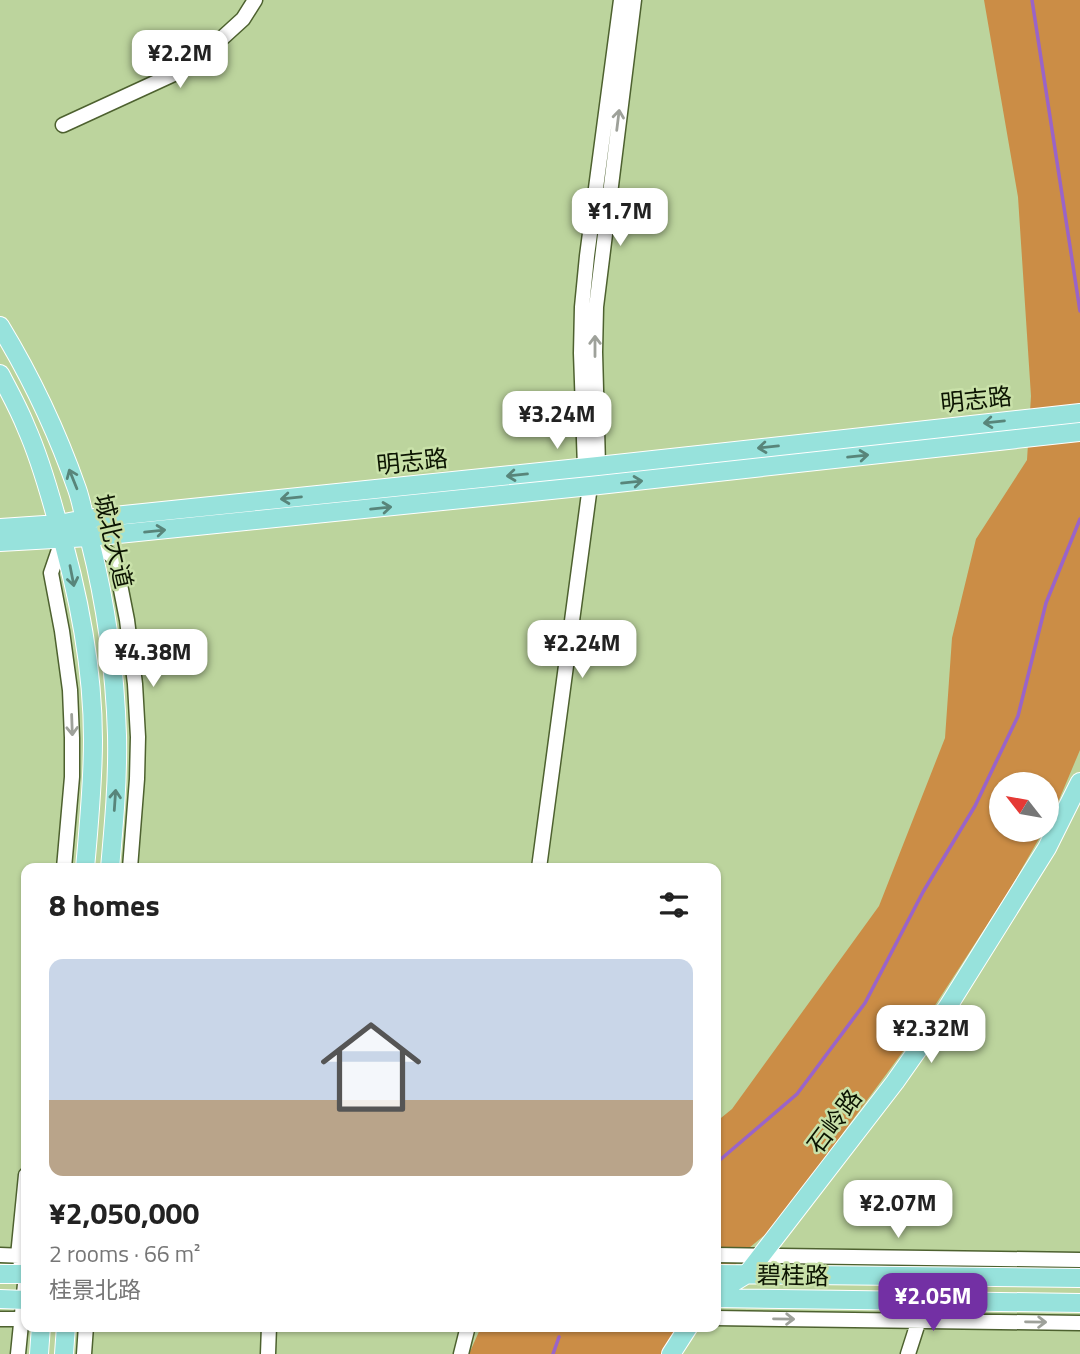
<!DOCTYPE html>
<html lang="en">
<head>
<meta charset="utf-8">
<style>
	:root { --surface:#fff; --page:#f2f2f2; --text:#222; --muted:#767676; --line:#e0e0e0; --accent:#7330a4 }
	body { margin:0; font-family:"Titillium Web","Noto Sans SC",sans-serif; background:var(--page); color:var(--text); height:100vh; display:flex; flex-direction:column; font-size:26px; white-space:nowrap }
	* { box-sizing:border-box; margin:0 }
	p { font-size:23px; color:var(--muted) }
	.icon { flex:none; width:38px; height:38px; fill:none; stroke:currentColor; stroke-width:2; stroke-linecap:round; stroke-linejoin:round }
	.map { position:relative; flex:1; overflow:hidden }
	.drawer { position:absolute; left:21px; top:863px; width:700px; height:469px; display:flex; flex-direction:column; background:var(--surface); border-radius:14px; box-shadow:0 2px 5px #0004 }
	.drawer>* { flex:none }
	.needle { width:46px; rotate:301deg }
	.tools { position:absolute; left:989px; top:772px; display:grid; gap:14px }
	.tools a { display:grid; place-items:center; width:70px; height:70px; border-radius:50%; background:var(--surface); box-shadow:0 2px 5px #0004; font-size:35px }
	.price { position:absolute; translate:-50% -60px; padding:0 16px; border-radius:14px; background:#fff; color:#222; font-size:23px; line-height:46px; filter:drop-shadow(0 2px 4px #0008) }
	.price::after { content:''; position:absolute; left:50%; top:42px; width:21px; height:16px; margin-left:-10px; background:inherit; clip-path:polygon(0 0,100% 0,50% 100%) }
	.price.current { background:var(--accent); color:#fff }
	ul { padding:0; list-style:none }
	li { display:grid; align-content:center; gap:14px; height:371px; padding:0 28px }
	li+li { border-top:2px solid var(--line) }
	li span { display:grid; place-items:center; height:217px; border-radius:14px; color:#555 }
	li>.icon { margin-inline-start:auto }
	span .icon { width:126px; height:126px; fill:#fffc; stroke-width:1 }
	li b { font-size:30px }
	h2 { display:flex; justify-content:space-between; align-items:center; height:84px; padding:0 28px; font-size:30px }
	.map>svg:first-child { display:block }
	.green { fill:#cb8d46 }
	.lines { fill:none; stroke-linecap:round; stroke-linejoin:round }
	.stream { stroke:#9a64c8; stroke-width:3.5 }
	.minor-casing { stroke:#4d612f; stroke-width:17 }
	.major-casing { stroke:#fff; stroke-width:20 }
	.minor { stroke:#fff; stroke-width:14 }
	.major { stroke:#97e2dc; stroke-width:18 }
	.oneway { stroke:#9ea19a }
	.oneway2 { stroke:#58857a }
	.labels { text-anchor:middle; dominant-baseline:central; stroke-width:5; stroke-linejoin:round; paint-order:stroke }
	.street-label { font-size:24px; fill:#0c1402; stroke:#c9e1a9 }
</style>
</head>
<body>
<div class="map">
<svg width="1080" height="1354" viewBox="0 0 1080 1354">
	<rect width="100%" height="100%" fill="#bcd49d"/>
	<path class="green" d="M984 0H1080V750L1056 807 1047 824 1046 784H1001V830H1044L1009 891 921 1027 773 1228 749 1248 716 1289V1122L732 1109 879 906 945 738 952 638 976 539 1027 460 1031 396 1018 197Z
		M481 1327H686L664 1354H469Z"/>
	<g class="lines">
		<path class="stream" d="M1032 0 1080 311
			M716 1160 721 1159 797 1094 865 1003 923 892 975 806 1018 716 1046 603 1080 519
			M553 1354 559 1337"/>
		<g class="minor-casing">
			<path id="minor" d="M63 125 174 74 209 50 243 19 255 0
				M587 475 585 468 581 353 582 307 587 256 621 0
				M89 537 115 559 127 620 135 684 138 737 137 779 130 868
				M63 538 51 573 62 631 70 690 72 738V777L64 868
				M539 868 590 486 598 466 595 352 596 307 634 0
				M0 1255 25 1256
				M716 1255 1080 1260
				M716 1318 1080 1323
				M0 1319H26
				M18 1354 26 1274 18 1256 26 1175
				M84 1354 86 1326
				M268 1354 269 1326
				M461 1354 468 1326
				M908 1354 925 1301"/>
		</g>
		<g class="major-casing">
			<path id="major" d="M0 326C31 377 57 432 77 489 83 506 85 524 90 541 106 604 115 670 117 735 118 780 114 824 110 868
				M0 374C9 391 19 409 26 427 38 454 47 484 55 513 77 586 93 663 93 740 93 783 89 825 85 868
				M0 528 59 524 85 519 598 466 1080 413
				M0 542 89 537 590 486 1080 432
				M0 1274H26
				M716 1274 1080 1278
				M716 1293 747 1274 895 1082 947 1008 1047 848 1080 782
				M716 1298 1080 1303
				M0 1299 26 1300
				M39 1354 41 1326
				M64 1354 66 1326
				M671 1354 689 1326"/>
		</g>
		<use href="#minor" class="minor"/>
		<use href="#major" class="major"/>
	</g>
	<defs><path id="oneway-shaft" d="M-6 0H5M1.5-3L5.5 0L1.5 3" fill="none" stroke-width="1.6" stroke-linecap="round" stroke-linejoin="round" transform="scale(1.75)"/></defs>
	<g class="oneway">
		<use href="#oneway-shaft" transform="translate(618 120) rotate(-83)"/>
		<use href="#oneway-shaft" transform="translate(595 346) rotate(-90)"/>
		<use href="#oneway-shaft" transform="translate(72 725) rotate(88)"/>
		<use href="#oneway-shaft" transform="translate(784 1319) rotate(1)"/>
		<use href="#oneway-shaft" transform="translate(1036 1322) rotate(1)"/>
	</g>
	<g class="oneway2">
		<use href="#oneway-shaft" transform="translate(994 422) rotate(174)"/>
		<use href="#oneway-shaft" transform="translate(768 447) rotate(174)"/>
		<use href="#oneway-shaft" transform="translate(858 456) rotate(-6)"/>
		<use href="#oneway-shaft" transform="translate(517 475) rotate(174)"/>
		<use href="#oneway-shaft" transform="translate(73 479) rotate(-112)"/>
		<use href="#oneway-shaft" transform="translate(632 482) rotate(-6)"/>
		<use href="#oneway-shaft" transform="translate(291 498) rotate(174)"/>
		<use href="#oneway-shaft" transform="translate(381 508) rotate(-6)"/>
		<use href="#oneway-shaft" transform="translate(155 531) rotate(-6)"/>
		<use href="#oneway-shaft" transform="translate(72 576) rotate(79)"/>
		<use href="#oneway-shaft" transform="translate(115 800) rotate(-86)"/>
	</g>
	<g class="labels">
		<g class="street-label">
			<text transform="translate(976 399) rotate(-6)">明志路</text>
			<text transform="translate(412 461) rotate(-6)">明志路</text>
			<text transform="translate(114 541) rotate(77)">城北大道</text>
			<text transform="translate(834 1121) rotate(-53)">石岭路</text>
			<text transform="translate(793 1275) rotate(1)">碧桂路</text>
		</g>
	</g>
</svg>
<div class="tools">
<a><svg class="needle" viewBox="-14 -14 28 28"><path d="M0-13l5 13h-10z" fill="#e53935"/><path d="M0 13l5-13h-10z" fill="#767676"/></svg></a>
</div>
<b class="price" style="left:180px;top:90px">¥2.2M</b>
<b class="price" style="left:620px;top:248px">¥1.7M</b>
<b class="price" style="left:557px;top:451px">¥3.24M</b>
<b class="price" style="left:582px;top:680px">¥2.24M</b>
<b class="price" style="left:153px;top:689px">¥4.38M</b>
<b class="price" style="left:931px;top:1065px">¥2.32M</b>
<b class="price" style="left:898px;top:1240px">¥2.07M</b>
<b class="price current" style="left:933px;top:1333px">¥2.05M</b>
<section class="drawer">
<h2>8 homes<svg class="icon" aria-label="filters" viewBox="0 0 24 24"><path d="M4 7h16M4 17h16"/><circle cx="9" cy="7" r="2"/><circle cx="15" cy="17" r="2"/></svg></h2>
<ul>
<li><span style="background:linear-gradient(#c9d6e8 65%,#b9a48a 0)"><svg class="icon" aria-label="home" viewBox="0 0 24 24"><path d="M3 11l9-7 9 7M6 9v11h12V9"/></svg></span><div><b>¥2,050,000</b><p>2 rooms · 66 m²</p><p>桂景北路</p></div></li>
</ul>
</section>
</div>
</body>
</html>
